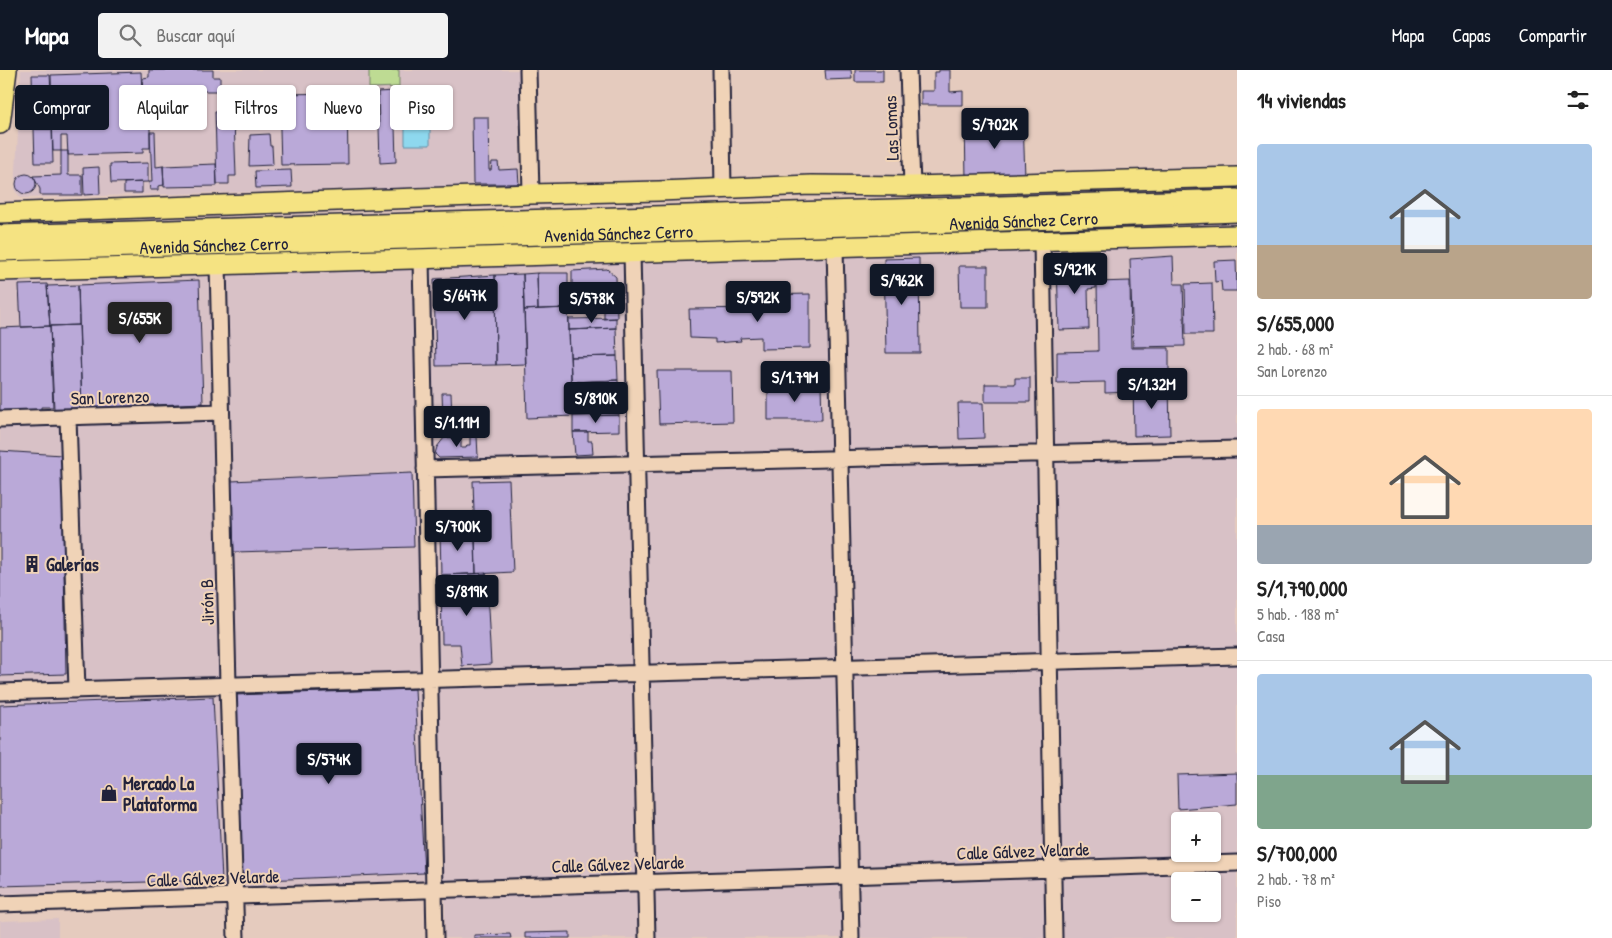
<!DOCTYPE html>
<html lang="es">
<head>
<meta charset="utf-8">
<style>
	:root { --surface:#fff; --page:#f2f2f2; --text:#222; --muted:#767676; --line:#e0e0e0; --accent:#111827 }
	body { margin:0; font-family:"Patrick Hand",sans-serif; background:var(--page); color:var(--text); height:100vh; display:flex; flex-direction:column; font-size:19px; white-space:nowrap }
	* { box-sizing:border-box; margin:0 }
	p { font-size:16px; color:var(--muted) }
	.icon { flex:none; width:28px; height:28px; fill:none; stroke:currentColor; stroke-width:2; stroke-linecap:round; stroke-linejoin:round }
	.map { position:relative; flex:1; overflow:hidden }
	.drawer { display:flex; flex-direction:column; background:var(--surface); width:375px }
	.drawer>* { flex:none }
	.banner { position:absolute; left:15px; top:15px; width:475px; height:45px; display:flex; gap:10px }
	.fabs { position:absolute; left:1171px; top:742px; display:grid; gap:10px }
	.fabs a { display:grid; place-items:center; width:50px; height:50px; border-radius:5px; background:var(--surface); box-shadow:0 1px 4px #0004; font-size:25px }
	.price { position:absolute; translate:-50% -42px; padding:0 11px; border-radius:5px; background:var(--accent); color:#fff; font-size:16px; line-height:32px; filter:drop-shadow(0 1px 2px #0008) }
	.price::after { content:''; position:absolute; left:50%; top:30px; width:15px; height:11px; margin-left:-8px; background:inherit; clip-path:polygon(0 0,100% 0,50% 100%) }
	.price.active { background:#222; color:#fff }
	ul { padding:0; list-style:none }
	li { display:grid; align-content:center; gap:10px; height:265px; padding:0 20px }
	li+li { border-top:1px solid var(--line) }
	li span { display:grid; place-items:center; height:155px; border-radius:5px; color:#555 }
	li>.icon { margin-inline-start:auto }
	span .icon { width:90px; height:90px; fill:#fffc; stroke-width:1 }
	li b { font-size:21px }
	h2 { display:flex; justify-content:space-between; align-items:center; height:60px; padding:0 20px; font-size:21px }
	.tag { padding:0 18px; border-radius:5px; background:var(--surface); box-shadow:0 1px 4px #0004; font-size:18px; line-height:45px }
	.tag.active { background:var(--accent); color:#fff }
	header { display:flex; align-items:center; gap:30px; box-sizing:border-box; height:70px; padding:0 25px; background:var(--accent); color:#fff }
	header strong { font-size:24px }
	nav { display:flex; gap:28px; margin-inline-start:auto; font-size:18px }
	.search { width:350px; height:45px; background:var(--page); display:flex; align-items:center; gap:12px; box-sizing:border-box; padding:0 18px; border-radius:5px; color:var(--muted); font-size:19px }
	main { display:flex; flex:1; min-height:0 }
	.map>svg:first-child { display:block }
	.built { fill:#d8c1c6; fill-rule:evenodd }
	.grass { fill:#bedb93; stroke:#707e67 }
	.water { fill:#8ed8ee; stroke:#638fa6 }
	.building { fill:#baa9d8; stroke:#22223b }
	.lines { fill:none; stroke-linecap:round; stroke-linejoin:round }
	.minor-casing { stroke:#22223b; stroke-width:19 }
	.major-casing { stroke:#22223b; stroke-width:22 }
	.minor { stroke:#f0d3b7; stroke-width:15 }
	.major { stroke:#f5e382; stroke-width:19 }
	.labels { text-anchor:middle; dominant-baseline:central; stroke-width:4; stroke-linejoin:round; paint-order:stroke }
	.street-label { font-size:18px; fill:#22223b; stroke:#f0d3b7 }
	.poi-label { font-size:18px; font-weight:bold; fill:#22223b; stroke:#f0d3b7; text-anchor:start }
</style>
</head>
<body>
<header>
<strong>Mapa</strong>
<div class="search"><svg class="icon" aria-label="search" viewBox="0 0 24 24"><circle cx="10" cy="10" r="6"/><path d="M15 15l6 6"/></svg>Buscar aquí</div>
<nav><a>Mapa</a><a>Capas</a><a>Compartir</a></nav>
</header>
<main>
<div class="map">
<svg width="1237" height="868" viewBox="0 0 1237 868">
	<rect width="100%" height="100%" fill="#e5cbbe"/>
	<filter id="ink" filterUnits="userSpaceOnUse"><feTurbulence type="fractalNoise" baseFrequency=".02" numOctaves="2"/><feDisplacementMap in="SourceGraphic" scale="10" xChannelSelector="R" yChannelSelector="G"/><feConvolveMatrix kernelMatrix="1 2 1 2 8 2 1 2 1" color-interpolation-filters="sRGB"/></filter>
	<g filter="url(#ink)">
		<path class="built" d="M21 0H519L520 115 21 128 15 121Z
			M1237 173V868H445V810L0 824V202L392 200ZM1180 751H1212V784H1180ZM1180 811H1212V844H1180Z
			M58 849V868H0V851Z"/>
		<path class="grass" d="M369 0H399V17L369 18Z"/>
		<path class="water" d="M430 31V75H405V32Z"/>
		<path class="building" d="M149 0H213V7H220V21H142L143 8 149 7Z
			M825 0H851L852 9 826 10Z
			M855 0H883V12H855Z
			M939 0H950V22L963 21V35H921V21H934V2H939Z
			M141 2 142 21H150V78H143V83L68 85 67 66H61V81H53L51 5Z
			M32 5H50L52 37H33Z
			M394 21 396 92 380 93 378 22Z
			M347 23 348 94 281 95 279 24Z
			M36 37H52V59H36Z
			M227 41V49H234L236 106H229V114H217L215 42Z
			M472 47H488L489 100H491L492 92H498L499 100 518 99 519 114H473Z
			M1023 49 1025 108 966 110 965 51Z
			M34 59H52L53 93H35Z
			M150 62H155L156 97 163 96 164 115 158 116V120H150L149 112H152Z
			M269 64 270 76H272L273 95 249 96 250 65Z
			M61 81H68V105H82V125H40V119L33 106 61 105Z
			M148 93V112L111 113 110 94Z
			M216 94 217 116 164 117 163 96Z
			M99 97 100 124 84 125 83 98Z
			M291 100 292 117 256 118 255 101Z
			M16 114a10 10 0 1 1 20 0a10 10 0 1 1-20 0Z
			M142 112V123H124V113Z
			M1173 186 1174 214H1183L1185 276 1133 277 1130 189Z
			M919 188 920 283H886L884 189Z
			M1236 190 1237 221H1222L1221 211 1215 212 1214 191Z
			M1096 194V218L1088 219 1089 259 1059 260 1057 196Z
			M959 196H988V237H960Z
			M607 199 616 207 617 248 604 249V238L572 239V201Z
			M537 203 538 239 524 240 523 204Z
			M537 203H568V238L538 239Z
			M523 204 526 294 496 295 495 205Z
			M495 205 496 295 436 296 434 209Z
			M199 210 203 333 82 338 78 215Z
			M1130 211 1131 278H1169V313L1133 314V322L1105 323V312L1057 313V282L1098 281 1097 212Z
			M1212 213 1213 264H1186L1185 214Z
			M47 214 50 256 21 257 19 215Z
			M78 215 79 255 50 256 47 216Z
			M810 224V278L761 279V267L740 268 741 271 715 273V269L690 268 689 239 760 238V225Z
			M568 238 573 346 527 348 524 240Z
			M616 248V258L569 260V249Z
			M79 255 82 338 54 339 50 256Z
			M50 256 53 337H41V341L0 342V258Z
			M616 258 617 286 570 287 569 260Z
			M617 286 618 310 571 312 570 287Z
			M657 301H732L733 352 659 354Z
			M1015 308H1030V332H985V314H1015Z
			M618 310 619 345 573 346 571 312Z
			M1169 313 1170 365 1134 366 1133 314Z
			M821 315 822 350H768V316Z
			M442 323H451L452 348 443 349Z
			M958 333H983L984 368 959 369Z
			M619 345V361L573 362V346Z
			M573 362H588V371H592L593 384 575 385Z
			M470 366H477L478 387 439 388 435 384 437 377 444 368 461 367V378H466L467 375H470Z
			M0 381 62 385 66 604 0 606Z
			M412 403 414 477 234 482 231 411Z
			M509 410 513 502 476 504 473 411Z
			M475 458 476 504 441 505 440 460Z
			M486 503 491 594 462 596 460 574H442L441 505Z
			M415 619 424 803 243 811 234 625Z
			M213 627 222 810 0 816V635Z
			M1237 703V734L1178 739 1177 705Z
			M570 862V868H525V863Z
			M510 864 511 868H474V865Z"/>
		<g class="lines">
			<g class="minor-casing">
				<path id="minor" d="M528 0 531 124
					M721 0 723 119
					M908 0 912 116
					M1042 171 1054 868
					M835 177 851 868
					M632 183 647 868
					M421 189 435 868
					M218 195 228 615 236 868
					M68 347 77 620
					M0 349 221 342
					M425 399 1237 379
					M0 622 1237 586
					M0 834 1237 793"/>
			</g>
			<g class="major-casing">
				<g id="major">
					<path d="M0 54 7 0"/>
					<path d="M0 143 531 124 659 121 811 115 912 116 1237 107"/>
					<path d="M0 165 1237 129"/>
					<path id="s1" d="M0 181 952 153 1237 142"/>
					<path d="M0 201 1237 165"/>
				</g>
			</g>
			<use href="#minor" class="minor"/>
			<use href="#major" class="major"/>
		</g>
	</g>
	<defs>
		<g id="building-bare" transform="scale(1.35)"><path d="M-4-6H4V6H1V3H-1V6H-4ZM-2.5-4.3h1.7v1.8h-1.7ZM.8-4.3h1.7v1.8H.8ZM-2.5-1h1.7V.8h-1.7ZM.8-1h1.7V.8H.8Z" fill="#22223b" stroke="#f0d3b7" stroke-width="2.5" paint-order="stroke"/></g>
		<g id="shop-bare" transform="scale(1.35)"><path d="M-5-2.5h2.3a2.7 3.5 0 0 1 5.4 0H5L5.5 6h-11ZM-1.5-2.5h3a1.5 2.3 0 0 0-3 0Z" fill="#22223b" stroke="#f0d3b7" stroke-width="2.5" paint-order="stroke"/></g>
	</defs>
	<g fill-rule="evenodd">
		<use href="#building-bare" x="32" y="494"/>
		<use href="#shop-bare" x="109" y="723"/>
	</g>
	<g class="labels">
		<g class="street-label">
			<text transform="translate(891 58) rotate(-92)">Las Lomas</text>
			<text stroke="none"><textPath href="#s1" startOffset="1024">Avenida Sánchez Cerro</textPath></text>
			<text stroke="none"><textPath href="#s1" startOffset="619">Avenida Sánchez Cerro</textPath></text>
			<text stroke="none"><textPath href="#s1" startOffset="214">Avenida Sánchez Cerro</textPath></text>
			<text transform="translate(110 327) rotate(-2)">San Lorenzo</text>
			<text transform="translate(207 532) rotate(-91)">Jirón B</text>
			<text transform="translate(1023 781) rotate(-2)">Calle Gálvez Velarde</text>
			<text transform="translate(618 794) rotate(-2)">Calle Gálvez Velarde</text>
			<text transform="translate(213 808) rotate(-2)">Calle Gálvez Velarde</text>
		</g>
		<g class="poi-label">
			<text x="46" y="494">Galerías</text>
			<text x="123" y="713">Mercado La<tspan x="123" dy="21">Plataforma</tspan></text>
		</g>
	</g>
</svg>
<div class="fabs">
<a>+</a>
<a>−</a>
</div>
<b class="price" style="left:995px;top:80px">S/702K</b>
<b class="price" style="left:1075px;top:225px">S/921K</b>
<b class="price" style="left:902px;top:236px">S/962K</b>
<b class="price" style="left:465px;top:251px">S/647K</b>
<b class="price" style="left:758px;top:253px">S/592K</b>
<b class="price" style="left:592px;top:254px">S/578K</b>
<b class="price active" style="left:140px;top:274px">S/655K</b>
<b class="price" style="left:795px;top:333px">S/1.79M</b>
<b class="price" style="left:1152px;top:340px">S/1.32M</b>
<b class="price" style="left:596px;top:354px">S/810K</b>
<b class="price" style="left:457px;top:378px">S/1.11M</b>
<b class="price" style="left:458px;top:482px">S/700K</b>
<b class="price" style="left:467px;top:547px">S/819K</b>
<b class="price" style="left:329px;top:715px">S/574K</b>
<div class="banner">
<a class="tag active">Comprar</a>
<a class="tag">Alquilar</a>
<a class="tag">Filtros</a>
<a class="tag">Nuevo</a>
<a class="tag">Piso</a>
</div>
</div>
<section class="drawer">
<h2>14 viviendas<svg class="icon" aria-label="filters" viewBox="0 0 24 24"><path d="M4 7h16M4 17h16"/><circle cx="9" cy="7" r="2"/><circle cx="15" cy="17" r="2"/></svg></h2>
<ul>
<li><span style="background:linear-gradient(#a9c7e8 65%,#b9a48a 0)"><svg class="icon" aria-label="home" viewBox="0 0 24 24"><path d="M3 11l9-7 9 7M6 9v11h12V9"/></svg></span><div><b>S/655,000</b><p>2 hab. · 68 m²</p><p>San Lorenzo</p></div></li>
<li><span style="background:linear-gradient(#ffd9b3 75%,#9aa5b1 0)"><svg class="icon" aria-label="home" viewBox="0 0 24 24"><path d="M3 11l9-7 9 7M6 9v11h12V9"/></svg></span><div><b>S/1,790,000</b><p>5 hab. · 188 m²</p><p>Casa</p></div></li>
<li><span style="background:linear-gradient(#a9c7e8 65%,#7fa58c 0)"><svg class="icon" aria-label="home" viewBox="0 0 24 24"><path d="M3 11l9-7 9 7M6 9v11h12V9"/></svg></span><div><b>S/700,000</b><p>2 hab. · 78 m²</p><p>Piso</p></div></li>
</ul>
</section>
</main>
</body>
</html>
